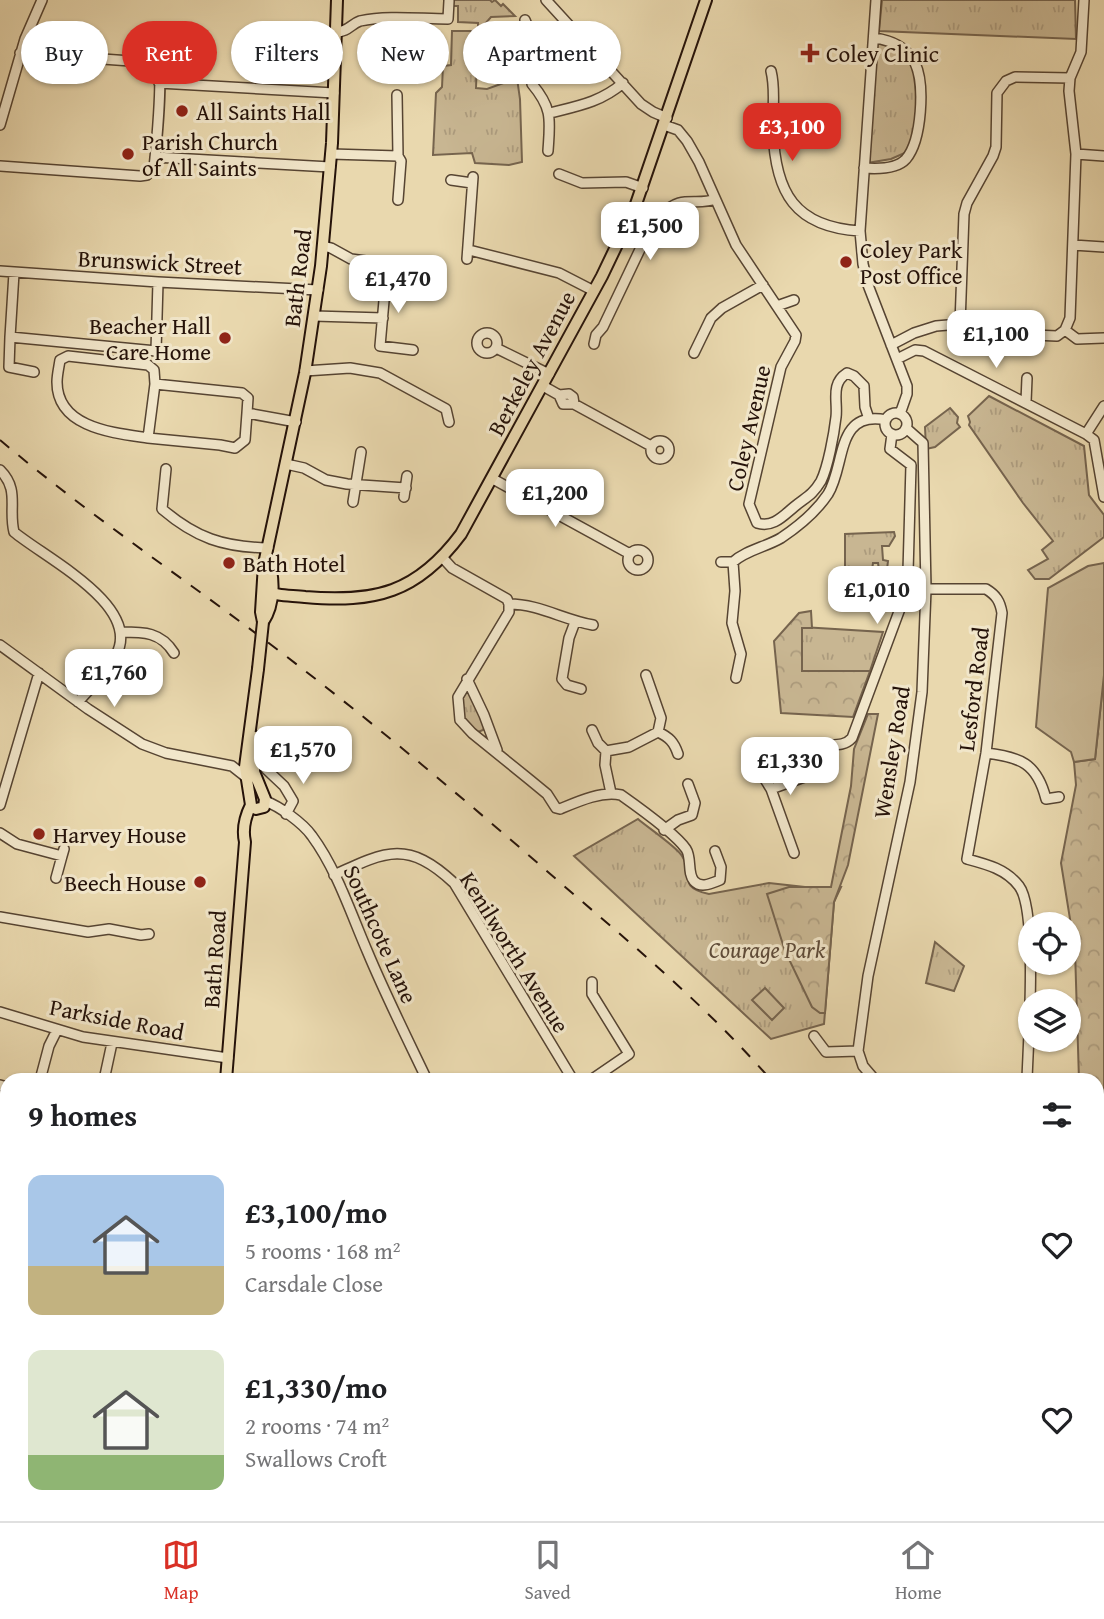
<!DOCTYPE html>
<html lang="en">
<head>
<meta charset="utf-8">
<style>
	:root { --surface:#fff; --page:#f2f2f2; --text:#202124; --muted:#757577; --line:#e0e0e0; --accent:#d93025 }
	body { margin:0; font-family:"Gentium Book Plus",serif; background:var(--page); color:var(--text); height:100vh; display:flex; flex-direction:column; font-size:26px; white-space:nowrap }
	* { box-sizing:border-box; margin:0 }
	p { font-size:23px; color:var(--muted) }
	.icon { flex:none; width:38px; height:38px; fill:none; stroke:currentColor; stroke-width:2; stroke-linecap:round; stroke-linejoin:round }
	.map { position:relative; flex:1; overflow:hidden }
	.sheet { position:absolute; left:0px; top:1073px; width:1104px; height:450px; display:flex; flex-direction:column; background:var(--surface); border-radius:21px 21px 0 0; box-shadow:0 2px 5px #0004 }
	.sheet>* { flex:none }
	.hud { position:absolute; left:21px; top:21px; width:700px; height:63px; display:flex; gap:14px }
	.fabs { position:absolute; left:1018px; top:912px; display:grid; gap:14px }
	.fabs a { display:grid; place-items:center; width:63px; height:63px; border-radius:50%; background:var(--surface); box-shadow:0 2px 5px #0004; font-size:35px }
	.price { position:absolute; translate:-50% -60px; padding:0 16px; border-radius:14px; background:#fff; color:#222; font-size:23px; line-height:46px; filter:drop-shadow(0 2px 4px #0008) }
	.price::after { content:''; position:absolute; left:50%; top:42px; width:21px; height:16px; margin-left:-10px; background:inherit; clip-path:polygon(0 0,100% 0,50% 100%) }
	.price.current { background:var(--accent); color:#fff }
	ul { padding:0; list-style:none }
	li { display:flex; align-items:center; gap:21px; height:175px; padding:0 28px }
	li span { display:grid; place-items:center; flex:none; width:196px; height:140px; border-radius:14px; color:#555 }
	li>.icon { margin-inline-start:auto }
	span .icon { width:84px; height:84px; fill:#fffc; stroke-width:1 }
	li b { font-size:30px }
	h2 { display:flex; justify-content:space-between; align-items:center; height:84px; padding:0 28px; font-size:30px }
	.pill { padding:0 24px; border-radius:32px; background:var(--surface); box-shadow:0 2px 5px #0004; font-size:24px; line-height:63px }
	.pill.current { background:var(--accent); color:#fff }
	.dock { display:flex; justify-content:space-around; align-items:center; height:98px; border-top:2px solid var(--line); background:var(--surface); font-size:19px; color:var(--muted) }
	.dock a { display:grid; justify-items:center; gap:4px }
	.dock .current { color:var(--accent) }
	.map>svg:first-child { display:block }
	.grass { fill:url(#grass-tufts); stroke:#76644e; stroke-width:2 }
	.forest { fill:url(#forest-crowns); stroke:#76644e; stroke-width:2 }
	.garden { fill:#c8b692; stroke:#76644e; stroke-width:2 }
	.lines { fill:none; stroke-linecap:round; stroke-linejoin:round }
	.stream { stroke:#72614a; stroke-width:2 }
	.minor-casing { stroke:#564432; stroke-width:12 }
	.major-casing { stroke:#251209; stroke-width:14 }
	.minor { stroke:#f1e6ca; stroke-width:9 }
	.major { stroke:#e9d8ae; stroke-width:10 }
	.rail { stroke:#251209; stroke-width:2; stroke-dasharray:12 12; stroke-linecap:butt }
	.major-bridge-casing { stroke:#251209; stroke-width:14; stroke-linecap:butt }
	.major-bridge { stroke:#e9d8ae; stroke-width:10 }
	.poi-dot { fill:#8f2418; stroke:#f1e6ca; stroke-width:2.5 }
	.labels { text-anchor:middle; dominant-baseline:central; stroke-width:6; stroke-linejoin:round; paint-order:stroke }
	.poi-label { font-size:23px; fill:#251209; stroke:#f1e6ca; text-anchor:start }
	.street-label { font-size:23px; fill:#251209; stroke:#f1e6ca }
	.park-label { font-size:23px; font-style:italic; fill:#5e4b39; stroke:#f1e6ca }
</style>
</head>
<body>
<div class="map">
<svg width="1104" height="1521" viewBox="0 0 1104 1521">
	<defs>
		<pattern id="grass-tufts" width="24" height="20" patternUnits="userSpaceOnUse" patternTransform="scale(1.75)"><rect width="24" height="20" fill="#c8b692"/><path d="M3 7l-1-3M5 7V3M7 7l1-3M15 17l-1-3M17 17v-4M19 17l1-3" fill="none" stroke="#ac9b7d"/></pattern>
		<pattern id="forest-crowns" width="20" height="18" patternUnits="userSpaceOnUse" patternTransform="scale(1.75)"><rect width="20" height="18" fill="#c8b692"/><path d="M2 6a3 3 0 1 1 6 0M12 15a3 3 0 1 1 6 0" fill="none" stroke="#ac9b7d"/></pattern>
	</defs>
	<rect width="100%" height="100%" fill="#e9d8ae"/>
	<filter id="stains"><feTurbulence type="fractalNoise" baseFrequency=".00286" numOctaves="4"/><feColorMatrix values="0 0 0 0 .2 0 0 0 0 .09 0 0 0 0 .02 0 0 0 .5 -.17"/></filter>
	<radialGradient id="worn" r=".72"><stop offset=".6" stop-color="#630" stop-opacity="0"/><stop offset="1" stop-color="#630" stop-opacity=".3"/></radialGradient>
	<path class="grass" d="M453 0H490L492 2 495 0 501 6 503 4 515 16 491 17 478 32 476 88 487 89 517 78 520 99 522 162 509 165 475 163 472 153 433 155 436 93 442 87 443 66 451 65 452 31H478V23L458 22V6H453Z
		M882 0H1075L1076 39 879 31Z
		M876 42C881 43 888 44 893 46 928 62 918 123 907 152L891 159 867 163Z
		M989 396 1084 446 1089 495 1104 515V537L1049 579H1035L1028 570 1048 559 1042 550 1053 541 1023 503 969 425 970 422 968 416Z
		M950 408 958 417 957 423 960 427 935 447 926 449 925 427Z
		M894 532 895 536 889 546H882L883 560 888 561 887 569 879 570 878 563H873L872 570H845V534Z
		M802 627 883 632 870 671 801 672Z
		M465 692 471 693 485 725 483 730 478 732 465 722 460 703Z
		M638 819C647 827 677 847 682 856 694 874 676 887 709 894L769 883 814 888 841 887 834 902 824 1024 771 1039 574 856Z
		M935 942 964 966 954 991 926 983Z
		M0 1439H7V1516H162L161 1521H0Z
		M1006 1516H1093V1521H1007Z"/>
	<path class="forest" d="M811 611 812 628H802V671H870L853 717 781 713 774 641 799 613Z
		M1104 675V1217L1097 1219V1080H1079L1075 950 1061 863 1076 785 1074 762 1095 759Z
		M868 714H878L848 865 834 902 825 1013H820L812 1007 785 951 767 894 789 887H831L851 786 854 749Z"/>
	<path class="garden" d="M1104 563V675L1095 759 1074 762 1071 752 1036 727 1048 588 1088 566Z
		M765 988 784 1008 772 1020 752 1000Z"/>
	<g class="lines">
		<path class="stream" d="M942 1521 948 1516"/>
		<g class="minor-casing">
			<path id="minor" d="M546 0 641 104 653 112 667 118
				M876 0 860 231 863 264 868 285 907 386V394L900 414
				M525 20 534 42 532 84C553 109 550 120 548 151
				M336 32C348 32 351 24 360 21 388 15 420 19 448 19L449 1
				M771 71C776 91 772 110 773 130 775 193 795 227 860 231
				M159 83 334 93
				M397 95 398 156 401 161 398 200
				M550 113C578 106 601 102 623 83
				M0 125 25 39 42 0
				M664 125 678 130 687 141 699 162 736 245 796 335 795 341 781 367 749 504 757 523C773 528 783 516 794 507 806 497 812 496 821 481 828 467 834 434 836 417 838 401 830 384 847 373L854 376 864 386 865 407 869 419
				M331 154 398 156
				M1076 154 1104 156
				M155 157 330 167
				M0 166 140 176 147 175 154 168C156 149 163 77 158 63L20 53
				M864 168C877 169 897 169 906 159 922 140 925 84 915 63 907 47 890 40 874 38
				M559 174 582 183 626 182 643 188
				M451 180 472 183
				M1073 245 1104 247
				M323 246 331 248 351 259 403 266
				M469 250 559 273 594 291
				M467 259 473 177
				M0 271 158 282 318 290
				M14 273 10 337 156 351 158 282
				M386 278 380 346 413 350
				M777 306 794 300
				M314 316 383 318
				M960 324 964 214 967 203 993 156 996 147 997 93 1006 81 1015 77 1070 78
				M1065 330 1077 339 1104 338
				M477 343a10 10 0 1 1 20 0a10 10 0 1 1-20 0Z
				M10 337 9 367 34 372
				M594 344 596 335 603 327 654 220C661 214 669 206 679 203 691 200 704 204 715 199
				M891 345 914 333 936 326 960 324 983 326 1010 334 1057 336 1065 330 1070 318 1076 154 1069 91 1070 78 1081 52 1084 0
				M496 348 549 374
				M694 353 711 318 722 308 763 285
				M897 359 915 350 924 351 1086 434 1104 406
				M305 371 350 368 380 373 446 409 449 422
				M543 386 559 395 563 404H574L651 446
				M559 395 569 394 573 397 574 404
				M1026 402 1027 378
				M247 413 248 398 242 393 155 384 148 438 220 445 235 448 245 440 247 413 296 422
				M885 424a11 11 0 1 1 22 0a11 11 0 1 1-22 0Z
				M1086 434 1094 440 1104 497
				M148 438C114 433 57 428 57 382 57 375 59 367 60 360L68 356 148 365 154 370 155 384
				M651 450a9 9 0 1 1 18 0a9 9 0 1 1-18 0Z
				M286 464 304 468 326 480 347 484 406 488
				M166 469 162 509C196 538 223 547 268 548
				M0 470C20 490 8 508 14 532 45 558 143 606 116 655 107 673 91 687 78 702
				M493 479 630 554
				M404 497 407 476
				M353 502 361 452
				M628 560a10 10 0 1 1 20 0a10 10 0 1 1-20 0Z
				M442 557 452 568 507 599 509 604C539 604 564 620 593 625
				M721 562H733
				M926 589H986C996 595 1000 601 1002 613L986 753 967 859C986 864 1006 869 1019 886 1038 911 1028 1043 1027 1080
				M509 604V612L458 697 460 720 472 733 530 780 547 794 556 808 560 809C579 801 601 791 621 795 638 807 675 833 686 849 692 858 687 873 694 881 701 889 712 883 720 880L721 867 715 851
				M575 622 569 638 562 679 567 685 581 689
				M121 632C144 632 161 632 174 653
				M0 645 88 709 142 744 166 753 232 766 246 777
				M736 678 741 654 732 623 735 591 733 562C746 550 766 547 781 538 799 526 816 512 828 494 846 465 835 410 886 420
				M467 679 484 715 497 750
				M592 730 598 743 606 751
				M658 732C669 737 674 742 678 754
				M754 753 761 773 771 789 794 853
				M986 753C1020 757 1037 763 1046 799L1059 797
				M266 769 284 786 293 801 286 814
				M771 789 807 776 813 772 814 748C827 741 841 750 852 738L904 598 908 572 911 465 890 449 892 434
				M611 793 605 765 606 751 629 747 658 732 661 718 646 675
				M265 801C279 806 303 823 312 836 337 870 351 914 368 953 386 996 407 1038 427 1080
				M0 805 39 673
				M664 830 678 820 692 815 695 803 688 784
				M0 833 17 844 62 856 64 849
				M334 875C386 851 408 840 454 883L573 1080
				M56 878 62 856
				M0 917 88 932 109 929 141 935 149 934
				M0 1012 83 1037 228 1058
				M814 1036 826 1052 858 1051
				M40 1080 49 1046 57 1030
				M104 1080 112 1043
				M591 1080 629 1054 592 994V982
				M875 1080 863 1066 858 1051 868 976 910 782 922 692 926 589 923 443 906 428
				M0 1085 7 1087
				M0 1163 7 1165
				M0 1310 3 1288
				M5 1365 7 1366
				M803 1516 809 1521
				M401 1521 402 1516
				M492 1521V1516
				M595 1521 597 1516
				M828 1521 830 1516"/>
		</g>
		<g class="major-casing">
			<path id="major" d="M263 589C277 597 290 595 305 597 375 603 417 593 461 534L602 276 635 207 706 0
				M263 622 261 612 264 564 305 373 321 266 332 143 337 0
				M263 622C275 604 275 577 267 557
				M255 737 254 772 265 799 264 807 256 809
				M226 1080 245 842C242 829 245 817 251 805L245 767 258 669
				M174 1521V1516"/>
		</g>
		<use href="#minor" class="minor"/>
		<use href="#major" class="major"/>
		<path class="rail" d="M0 440C89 515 186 580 278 650 379 727 476 809 571 892 641 952 711 1011 771 1080
			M1097 1481 1104 1486
			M983 1516 984 1521"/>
		<g class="major-bridge-casing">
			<path id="major-bridge" d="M258 669 263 622"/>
		</g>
		<use href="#major-bridge" class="major-bridge"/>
	</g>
	<g class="poi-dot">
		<path d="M806.5 42.5h7v7h7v7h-7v7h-7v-7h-7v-7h7z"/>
		<circle cx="182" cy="111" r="7"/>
		<circle cx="128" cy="154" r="7"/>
		<circle cx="846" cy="262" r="7"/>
		<circle cx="225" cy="338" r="7"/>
		<circle cx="229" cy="563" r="7"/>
		<circle cx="39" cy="834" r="7"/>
		<circle cx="200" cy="882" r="7"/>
	</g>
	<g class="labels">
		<g class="poi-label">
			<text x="826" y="53">Coley Clinic</text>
			<text x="196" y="111">All Saints Hall</text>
			<text x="142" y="141">Parish Church<tspan x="142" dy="26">of All Saints</tspan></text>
			<text x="860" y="249">Coley Park<tspan x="860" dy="26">Post Office</tspan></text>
			<text x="211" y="325" text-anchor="end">Beacher Hall<tspan x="211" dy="26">Care Home</tspan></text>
			<text x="243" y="563">Bath Hotel</text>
			<text x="53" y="834">Harvey House</text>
			<text x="186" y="882" text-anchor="end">Beech House</text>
		</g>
		<g class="street-label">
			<text transform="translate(160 262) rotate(3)">Brunswick Street</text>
			<text transform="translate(297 278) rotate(-83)">Bath Road</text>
			<text transform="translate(531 363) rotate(-62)">Berkeley Avenue</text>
			<text transform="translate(748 428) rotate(-77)">Coley Avenue</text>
			<text transform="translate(973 689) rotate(-83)">Lesford Road</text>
			<text transform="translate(891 752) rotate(-81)">Wensley Road</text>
			<text transform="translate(381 934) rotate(66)">Southcote Lane</text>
			<text transform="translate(515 952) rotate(58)">Kenilworth Avenue</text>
			<text transform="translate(214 959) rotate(-86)">Bath Road</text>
			<text transform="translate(117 1019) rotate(11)">Parkside Road</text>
		</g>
		<g class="park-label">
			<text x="767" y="949">Courage Park</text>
		</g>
	</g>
	<rect width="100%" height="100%" filter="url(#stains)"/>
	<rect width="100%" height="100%" fill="url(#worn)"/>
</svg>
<div class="fabs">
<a><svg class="icon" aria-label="locate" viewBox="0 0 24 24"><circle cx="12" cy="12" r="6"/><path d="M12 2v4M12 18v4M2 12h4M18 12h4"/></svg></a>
<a><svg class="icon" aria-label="layers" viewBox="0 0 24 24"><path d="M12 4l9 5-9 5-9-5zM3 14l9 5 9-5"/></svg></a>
</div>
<b class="price current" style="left:792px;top:163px">£3,100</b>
<b class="price" style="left:650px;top:262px">£1,500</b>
<b class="price" style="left:398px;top:315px">£1,470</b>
<b class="price" style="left:996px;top:370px">£1,100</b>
<b class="price" style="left:555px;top:529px">£1,200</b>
<b class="price" style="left:877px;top:626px">£1,010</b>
<b class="price" style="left:114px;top:709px">£1,760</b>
<b class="price" style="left:303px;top:786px">£1,570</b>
<b class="price" style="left:790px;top:797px">£1,330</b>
<div class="hud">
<a class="pill">Buy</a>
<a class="pill current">Rent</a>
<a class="pill">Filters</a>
<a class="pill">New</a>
<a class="pill">Apartment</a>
</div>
<section class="sheet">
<h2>9 homes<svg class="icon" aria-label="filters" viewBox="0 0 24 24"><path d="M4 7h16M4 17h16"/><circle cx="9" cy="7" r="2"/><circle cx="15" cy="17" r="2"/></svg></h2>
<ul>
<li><span style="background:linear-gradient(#a9c7e8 65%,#c2b280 0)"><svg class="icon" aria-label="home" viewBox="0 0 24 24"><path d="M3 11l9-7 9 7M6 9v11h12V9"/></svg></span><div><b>£3,100/mo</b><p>5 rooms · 168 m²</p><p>Carsdale Close</p></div><svg class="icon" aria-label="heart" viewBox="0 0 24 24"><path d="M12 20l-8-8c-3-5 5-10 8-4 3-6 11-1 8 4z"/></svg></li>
<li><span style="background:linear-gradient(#dfe7d0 75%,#8fb573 0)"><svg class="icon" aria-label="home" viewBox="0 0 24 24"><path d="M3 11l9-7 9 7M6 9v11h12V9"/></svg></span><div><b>£1,330/mo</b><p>2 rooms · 74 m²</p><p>Swallows Croft</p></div><svg class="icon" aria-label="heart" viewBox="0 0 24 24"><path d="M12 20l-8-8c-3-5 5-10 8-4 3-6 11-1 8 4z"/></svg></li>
</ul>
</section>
</div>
<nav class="dock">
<a class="current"><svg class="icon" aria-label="map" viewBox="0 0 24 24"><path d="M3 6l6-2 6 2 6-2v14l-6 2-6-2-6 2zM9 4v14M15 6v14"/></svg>Map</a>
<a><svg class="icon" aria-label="saved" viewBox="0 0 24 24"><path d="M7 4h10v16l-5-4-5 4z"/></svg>Saved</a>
<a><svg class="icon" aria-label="home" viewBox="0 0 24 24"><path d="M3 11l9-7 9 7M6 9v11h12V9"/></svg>Home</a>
</nav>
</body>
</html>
